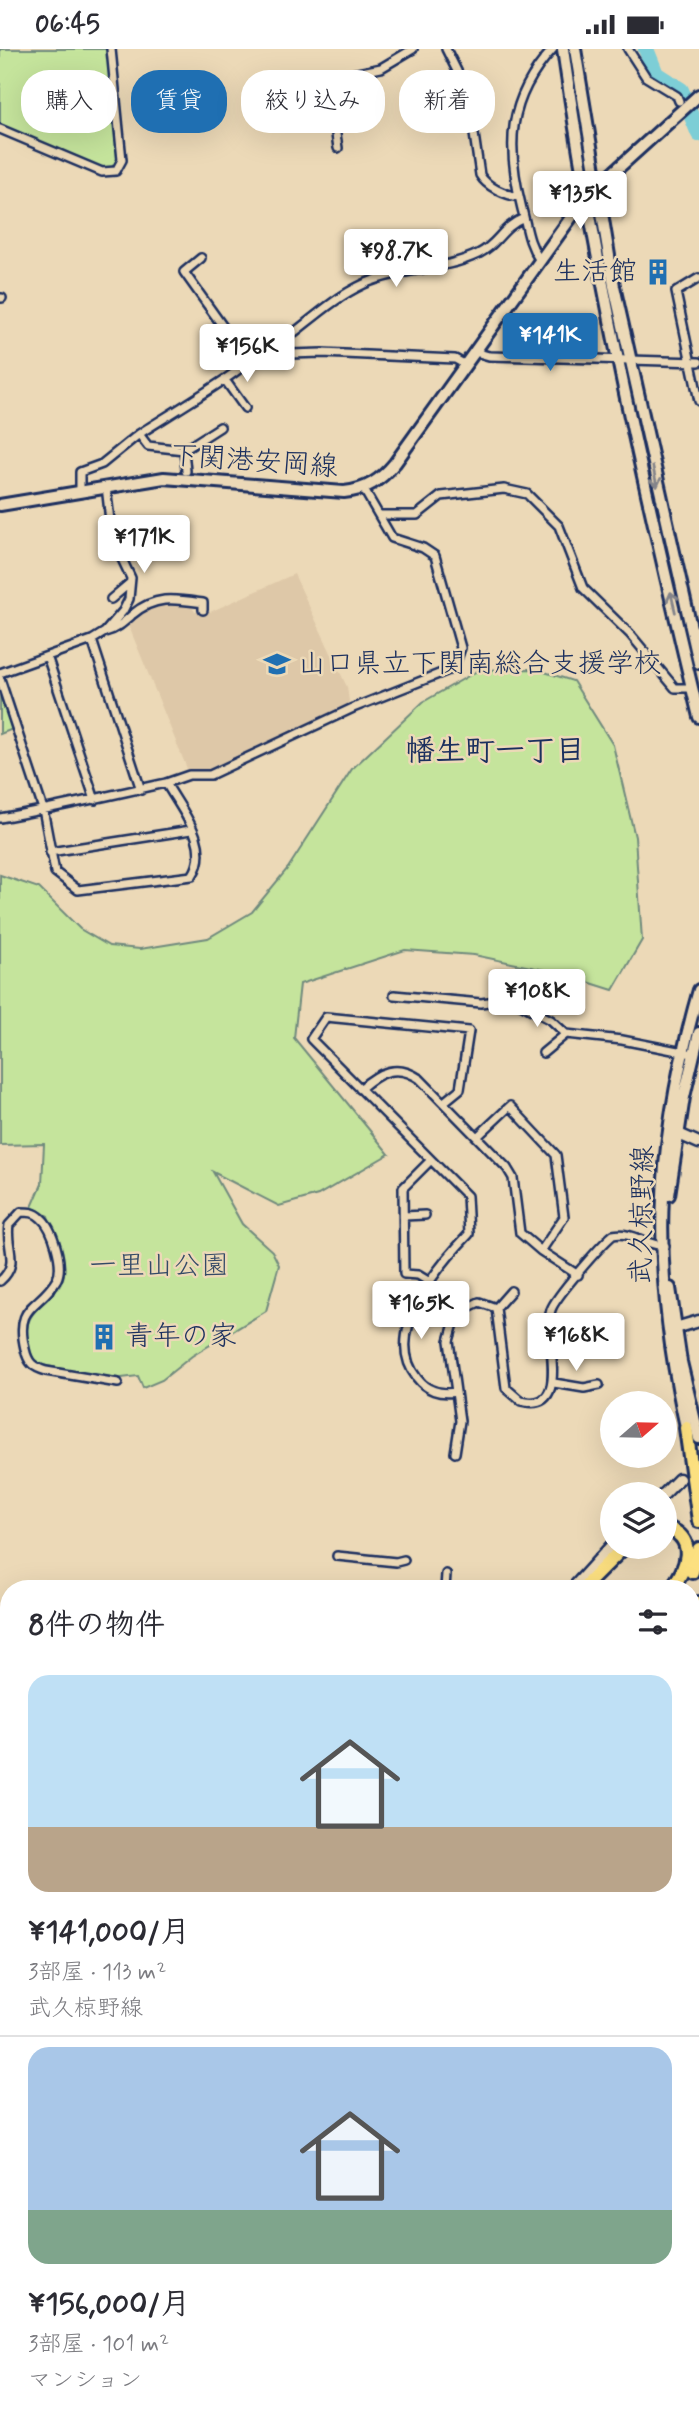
<!DOCTYPE html>
<html lang="ja">
<head>
<meta charset="utf-8">
<style>
	:root { --surface:#fff; --page:#f7f7f7; --text:#2b2b33; --muted:#7c7c81; --line:#e1e1e2; --accent:#1f6fb2 }
	body { margin:0; font-family:Mynerve,"Klee One",sans-serif; background:var(--page); color:var(--text); height:100vh; display:flex; flex-direction:column; font-size:26px; white-space:nowrap }
	* { box-sizing:border-box; margin:0 }
	p { font-size:23px; color:var(--muted) }
	.icon { flex:none; width:38px; height:38px; fill:none; stroke:currentColor; stroke-width:2; stroke-linecap:round; stroke-linejoin:round }
	.map { position:relative; flex:1; overflow:hidden }
	.sheet { position:absolute; left:0px; top:1531px; width:700px; height:842px; display:flex; flex-direction:column; background:var(--surface); border-radius:28px 28px 0 0; box-shadow:0 7px 28px #0002 }
	.sheet>* { flex:none }
	.hud { position:absolute; left:21px; top:21px; width:658px; height:63px; display:flex; gap:14px }
	.needle { width:46px; rotate:70deg }
	.fabs { position:absolute; left:600px; top:1342px; display:grid; gap:14px }
	.fabs a { display:grid; place-items:center; width:77px; height:77px; border-radius:50%; background:var(--surface); box-shadow:0 7px 28px #0002; font-size:35px }
	.price { position:absolute; translate:-50% -60px; padding:0 16px; border-radius:7px; background:#fff; color:#222; font-size:23px; line-height:46px; filter:drop-shadow(0 2px 4px #0008) }
	.price::after { content:''; position:absolute; left:50%; top:42px; width:21px; height:16px; margin-left:-10px; background:inherit; clip-path:polygon(0 0,100% 0,50% 100%) }
	.price.on { background:var(--accent); color:#fff }
	ul { padding:0; list-style:none }
	li { display:grid; align-content:center; gap:14px; height:371px; padding:0 28px }
	li+li { border-top:2px solid var(--line) }
	li span { display:grid; place-items:center; height:217px; border-radius:21px; color:#555 }
	li>.icon { margin-inline-start:auto }
	span .icon { width:126px; height:126px; fill:#fffc; stroke-width:1 }
	li b { font-size:30px }
	h2 { display:flex; justify-content:space-between; align-items:center; height:84px; padding:0 28px; font-size:30px }
	.tag { padding:0 24px; border-radius:28px; background:var(--surface); box-shadow:0 7px 28px #0002; font-size:24px; line-height:63px }
	.tag.on { background:var(--accent); color:#fff }
	.status { display:flex; justify-content:space-between; align-items:center; height:49px; padding:0 35px; background:var(--surface); direction:ltr }
	.status svg { height:19px; fill:currentColor }
	.map>svg:first-child { display:block }
	.built { fill:#dec8a8 }
	.green { fill:#c5e49c; stroke:#708a7d; stroke-width:2 }
	.lines { fill:none; stroke-linecap:round; stroke-linejoin:round }
	.river { stroke:#7dced6; stroke-width:16 }
	.primary-tunnel { stroke:#c2b7a5; stroke-width:12; stroke-dasharray:12 6; stroke-linecap:butt }
	.trunk-tunnel { stroke:#c2b7a5; stroke-width:12; stroke-dasharray:12 6; stroke-linecap:butt }
	.minor-casing { stroke:#1b2f5e; stroke-width:12 }
	.tertiary-casing { stroke:#1b2f5e; stroke-width:15 }
	.secondary-casing { stroke:#1b2f5e; stroke-width:16 }
	.primary-casing { stroke:#1b2f5e; stroke-width:18 }
	.trunk-casing { stroke:#1b2f5e; stroke-width:18 }
	.motorway-casing { stroke:#1b2f5e; stroke-width:19 }
	.minor { stroke:#ecd9b7; stroke-width:7 }
	.tertiary { stroke:#ecd9b7; stroke-width:10 }
	.secondary { stroke:#ecd9b7; stroke-width:10 }
	.primary { stroke:#fce080; stroke-width:12 }
	.trunk { stroke:#fce080; stroke-width:12 }
	.motorway { stroke:#fce080; stroke-width:14 }
	.oneway { stroke:#84848a }
	.labels { text-anchor:middle; dominant-baseline:central; stroke-width:5; stroke-linejoin:round; paint-order:stroke }
	.poi-label { font-size:28px; fill:#1b2f5e; stroke:#ecd9b7; text-anchor:start }
	.street-label { font-size:28px; fill:#1b2f5e; stroke:#ecd9b7 }
	.park-label { font-size:28px; fill:#344a67; stroke:#ecd9b7 }
	.neighbourhood-label { font-size:30px; font-weight:bold; fill:#1b2f5e; stroke:#ecd9b7 }
</style>
</head>
<body>
<div class="status"><b>06:45</b><svg viewBox="0 0 49 12"><path d="M0 12V9h3v3zM5 12V6h3v6zM10 12V3h3v9zM15 12V0h3v12zM26 1h20v11H26zM47 4h2v5h-2z"/></svg></div>
<div class="map">
<svg width="699" height="2372" viewBox="0 0 699 2372">
	<rect width="100%" height="100%" fill="#ecd9b7"/>
	<filter id="ink" filterUnits="userSpaceOnUse"><feTurbulence type="fractalNoise" baseFrequency=".0143" numOctaves="2"/><feDisplacementMap in="SourceGraphic" scale="14" xChannelSelector="R" yChannelSelector="G"/><feConvolveMatrix kernelMatrix="1 2 1 2 8 2 1 2 1" color-interpolation-filters="sRGB"/></filter>
	<g filter="url(#ink)">
		<path class="built" d="M294 525 347 638 349 652 346 657 300 680 210 722H188L128 575 158 554 190 555 195 563H210Z"/>
		<path class="green" d="M0 0H107L119 110 114 119 103 121 0 76Z
			M535 620 573 632 613 696 635 788 642 891 613 941 559 924 474 906 405 901 300 935 294 989 389 1105 318 1146 279 1157 213 1123 242 1175 272 1202 279 1216 266 1262 192 1307 162 1331 143 1339 138 1327 113 1330 37 1315C32 1309 30 1303 28 1295 19 1255 59 1255 64 1225 67 1207 53 1184 48 1167L32 1158 42 1135 44 1095 0 1096V826L39 839 80 880 109 897 140 900 208 889 252 863 288 819 352 720 423 653 479 621Z
			M0 641 13 680 0 685Z
			M6 1846 9 1849V2141H0V1848Z
			M9 2247V2364H120L126 2372H0V2258Z"/>
		<g class="lines">
			<path class="river" d="M646 0 656 25 681 41 699 85"/>
			<path class="primary-tunnel" d="M0 1579 9 1583
				M0 1624 9 1628"/>
			<path class="trunk-tunnel" d="M0 2293 9 2283"/>
			<g class="minor-casing">
				<path id="minor" d="M446 0 468 44 480 126C487 138 505 146 519 148
					M628 0 646 28 677 47 679 52
					M0 80 102 123 116 122 122 111 111 0
					M338 99 328 30 381 19 413 0
					M201 209 184 223 246 310
					M539 210C528 194 527 178 522 160 506 97 507 50 553 0
					M699 229 676 243 699 352
					M0 249H2
					M475 303 489 307 699 313
					M262 306C298 285 325 253 364 235 400 219 442 222 478 205 499 195 500 179 524 169
					M216 313 258 306 322 304 455 310 466 316
					M225 331 245 359
					M184 401 220 378
					M186 422 184 401 148 397 139 385C157 373 248 319 251 309
					M80 441V423L102 415 139 385
					M381 466H417L441 447 504 440 527 445 559 477 583 539 630 585 675 639H692
					M111 550 130 534
					M105 583C117 580 124 573 133 565 156 546 175 550 203 554V561
					M92 591 141 741
					M47 607 95 751
					M0 624 92 591 105 583 123 562 129 550 131 529 112 489 106 437
					M0 630 43 760 55 823 78 841 192 827C213 797 181 761 166 734 111 746 56 759 0 769
					M166 734 189 726H210L353 659 454 619 461 599 435 507 423 499 392 489 363 439
					M50 803 191 781
					M394 946 481 954 511 950 551 971 566 985 622 991 693 1005
					M543 1004 566 985
					M360 1040C379 1023 397 1014 420 1030L507 1119 513 1129 520 1184 541 1202 578 1226
					M444 1053 460 1040 469 982 326 968 311 990 467 1147 469 1185C440 1215 381 1284 417 1329 426 1341 440 1346 455 1343
					M477 1088 510 1057 556 1106 564 1168 541 1202
					M404 1167 425 1166
					M0 1232C21 1214 5 1198 9 1176L21 1163C29 1163 35 1163 41 1169 53 1179 64 1216 57 1230 40 1260 14 1254 25 1300 28 1314 33 1318 46 1322L118 1334
					M428 1232 418 1226 404 1225 403 1139 431 1111
					M496 1259 511 1242
					M549 1291 576 1301
					M554 1334 584 1339 599 1336
					M455 1404 460 1372 449 1292 457 1264 479 1253 496 1259 506 1339 521 1352C574 1365 542 1286 551 1261 555 1248 601 1196 613 1186 633 1182 646 1197 665 1197
					M337 1507 396 1513 404 1511
					M445 1540 446 1525
					M691 1595 699 1590
					M0 1655 9 1663
					M0 1761 9 1770
					M691 1993 699 2000
					M691 2057H699
					M0 2150 9 2151
					M0 2226 9 2225
					M0 2252 9 2258
					M80 2364 85 2372
					M568 2364 571 2372
					M457 2372 463 2364
					M515 2372 519 2364"/>
			</g>
			<g class="tertiary-casing">
				<path id="tertiary" d="M672 1082 699 1094
					M672 1280 699 1272
					M663 1446 679 1430
					M572 1540 612 1496
					M691 2146 699 2145
					M278 2364 284 2372"/>
			</g>
			<g class="secondary-casing">
				<path id="secondary" d="M563 0C595 225 646 447 699 668
					M575 0 614 237 699 614
					M0 456 164 429 344 443C366 441 381 431 395 414L585 149 699 46
					M669 1146 684 1048 699 984
					M670 1239 681 1313 699 1389
					M688 1387C651 1225 653 1101 699 941
					M691 1629 699 1626"/>
			</g>
			<g class="primary-casing">
				<path id="primary" d="M691 1643 699 1642
					M691 1657 699 1655"/>
			</g>
			<g class="trunk-casing">
				<path id="trunk" d="M686 1379 699 1472
					M665 1478C699 1489 687 1520 671 1540
					M692 1523 699 1500
					M582 1540 624 1498
					M691 1559 699 1554
					M691 1573 699 1568"/>
			</g>
			<g class="motorway-casing">
				<path id="motorway" d="M691 1664 699 1663
					M691 2167 699 2166
					M0 2180H9
					M691 2182H699
					M0 2199 9 2198
					M691 2199H699
					M691 2211H699"/>
			</g>
			<use href="#minor" class="minor"/>
			<use href="#tertiary" class="tertiary"/>
			<use href="#secondary" class="secondary"/>
			<use href="#primary" class="primary"/>
			<use href="#trunk" class="trunk"/>
			<use href="#motorway" class="motorway"/>
		</g>
		<defs><path id="oneway-shaft" d="M-6 0H5M1.5-3L5.5 0L1.5 3" fill="none" stroke-width="1.6" stroke-linecap="round" stroke-linejoin="round" transform="scale(1.75)"/></defs>
		<g class="oneway">
			<use href="#oneway-shaft" transform="translate(655 428) rotate(78)"/>
			<use href="#oneway-shaft" transform="translate(673 553) rotate(-103)"/>
		</g>
	</g>
	<defs>
		<g id="building-bare" transform="scale(2.1)"><path d="M-4-6H4V6H1V3H-1V6H-4ZM-2.5-4.3h1.7v1.8h-1.7ZM.8-4.3h1.7v1.8H.8ZM-2.5-1h1.7V.8h-1.7ZM.8-1h1.7V.8H.8Z" fill="#1f6fb2" stroke="#ecd9b7" stroke-width="2.5" paint-order="stroke"/></g>
		<g id="school-bare" transform="scale(2.1)"><path d="M0-5L7-2L0 1L-7-2ZM-4 1L0 2.5L4 1V4Q0 6-4 4Z" fill="#1f6fb2" stroke="#ecd9b7" stroke-width="2.5" paint-order="stroke"/></g>
	</defs>
	<g fill-rule="evenodd">
		<use href="#building-bare" x="658" y="223"/>
		<use href="#school-bare" x="277" y="615"/>
		<use href="#building-bare" x="104" y="1288"/>
	</g>
	<g class="labels">
		<g class="poi-label">
			<text x="637" y="223" text-anchor="end">生活館</text>
			<text x="298" y="615">山口県立下関南総合支援学校</text>
			<text x="125" y="1288">青年の家</text>
		</g>
		<g class="street-label">
			<text transform="translate(254 413) rotate(4)">下関港安岡線</text>
			<text transform="translate(643 1166) rotate(-89)">武久椋野線</text>
		</g>
		<g class="park-label">
			<text x="159" y="1217">一里山公園</text>
		</g>
		<g class="neighbourhood-label">
			<text x="495" y="702">幡生町一丁目</text>
		</g>
	</g>
</svg>
<div class="fabs">
<a><svg class="needle" viewBox="-14 -14 28 28"><path d="M0-13l5 13h-10z" fill="#e53935"/><path d="M0 13l5-13h-10z" fill="#7c7c81"/></svg></a>
<a><svg class="icon" aria-label="layers" viewBox="0 0 24 24"><path d="M12 4l9 5-9 5-9-5zM3 14l9 5 9-5"/></svg></a>
</div>
<b class="price" style="left:580px;top:182px">¥135K</b>
<b class="price" style="left:396px;top:240px">¥98.7K</b>
<b class="price on" style="left:550px;top:324px">¥141K</b>
<b class="price" style="left:247px;top:335px">¥156K</b>
<b class="price" style="left:144px;top:526px">¥171K</b>
<b class="price" style="left:537px;top:980px">¥108K</b>
<b class="price" style="left:421px;top:1292px">¥165K</b>
<b class="price" style="left:576px;top:1324px">¥168K</b>
<div class="hud">
<a class="tag">購入</a>
<a class="tag on">賃貸</a>
<a class="tag">絞り込み</a>
<a class="tag">新着</a>
</div>
<section class="sheet">
<h2>8件の物件<svg class="icon" aria-label="filters" viewBox="0 0 24 24"><path d="M4 7h16M4 17h16"/><circle cx="9" cy="7" r="2"/><circle cx="15" cy="17" r="2"/></svg></h2>
<ul>
<li><span style="background:linear-gradient(#bfe0f5 70%,#b9a48a 0)"><svg class="icon" aria-label="home" viewBox="0 0 24 24"><path d="M3 11l9-7 9 7M6 9v11h12V9"/></svg></span><div><b>¥141,000/月</b><p>3部屋 · 113 m²</p><p>武久椋野線</p></div></li>
<li><span style="background:linear-gradient(#a9c7e8 75%,#7fa58c 0)"><svg class="icon" aria-label="home" viewBox="0 0 24 24"><path d="M3 11l9-7 9 7M6 9v11h12V9"/></svg></span><div><b>¥156,000/月</b><p>3部屋 · 101 m²</p><p>マンション</p></div></li>
</ul>
</section>
</div>
</body>
</html>
